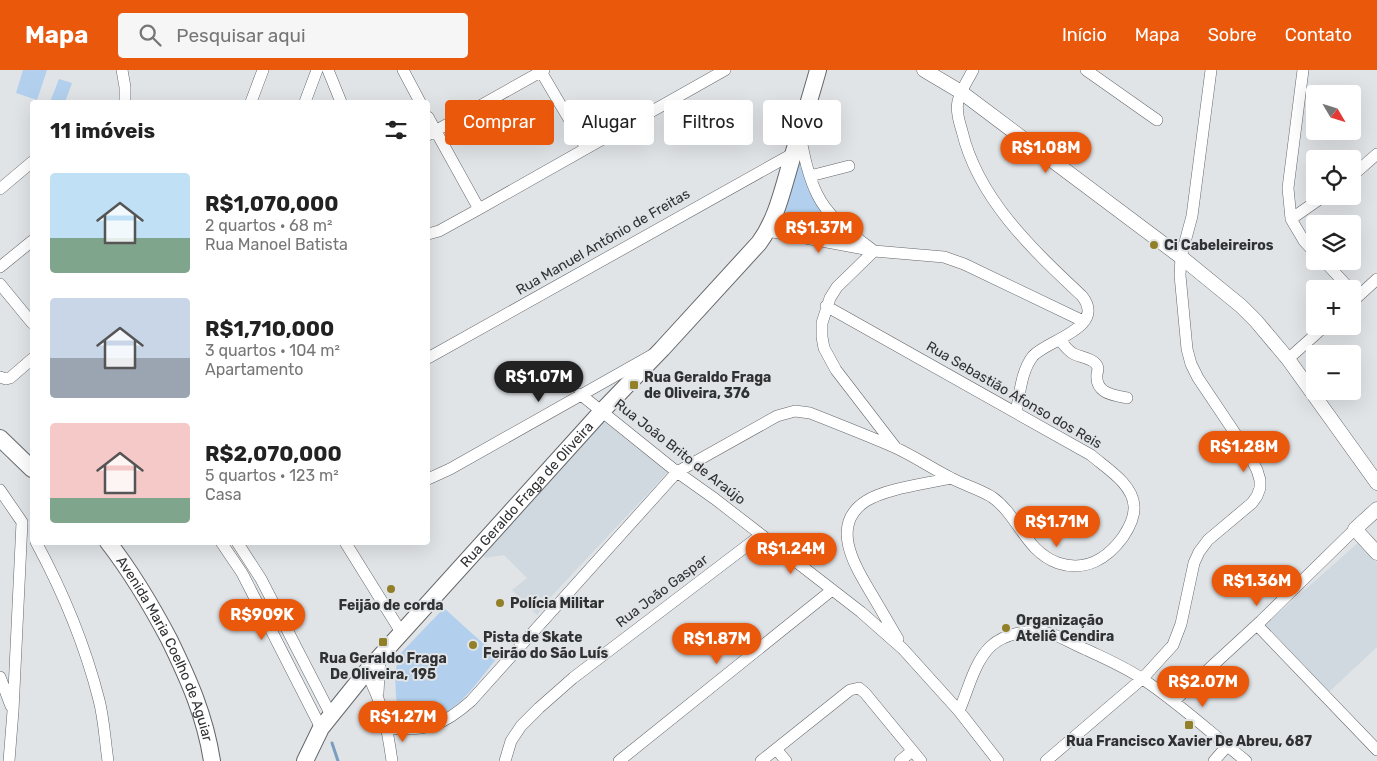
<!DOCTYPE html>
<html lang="pt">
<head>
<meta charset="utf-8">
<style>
	:root { --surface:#fff; --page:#f6f6f6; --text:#222; --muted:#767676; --accent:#ea580c }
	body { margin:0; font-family:Rubik,sans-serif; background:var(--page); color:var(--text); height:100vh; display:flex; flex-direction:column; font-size:19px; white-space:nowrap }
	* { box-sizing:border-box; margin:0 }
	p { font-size:16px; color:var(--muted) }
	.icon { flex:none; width:28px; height:28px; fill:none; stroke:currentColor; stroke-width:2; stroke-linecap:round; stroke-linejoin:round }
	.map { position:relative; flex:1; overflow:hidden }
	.details { position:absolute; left:30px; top:30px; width:400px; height:445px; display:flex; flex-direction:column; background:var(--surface); border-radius:5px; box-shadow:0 5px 20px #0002 }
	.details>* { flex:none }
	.top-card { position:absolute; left:445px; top:30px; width:475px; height:45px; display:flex; gap:10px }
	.needle { width:32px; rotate:128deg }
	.fabs { position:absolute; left:1306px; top:15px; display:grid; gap:10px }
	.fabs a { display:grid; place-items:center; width:55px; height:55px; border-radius:5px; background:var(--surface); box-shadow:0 5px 20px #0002; font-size:25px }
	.price { position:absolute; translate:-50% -42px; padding:0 11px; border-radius:18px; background:var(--accent); color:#fff; font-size:16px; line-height:32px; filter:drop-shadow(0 1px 2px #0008) }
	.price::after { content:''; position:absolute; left:50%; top:30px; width:15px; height:11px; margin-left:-8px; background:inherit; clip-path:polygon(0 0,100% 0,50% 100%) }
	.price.active { background:#222; color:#fff }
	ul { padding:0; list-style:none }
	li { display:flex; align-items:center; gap:15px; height:125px; padding:0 20px }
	li span { display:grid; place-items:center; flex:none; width:140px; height:100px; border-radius:5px; color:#555 }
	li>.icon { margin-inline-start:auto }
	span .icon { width:60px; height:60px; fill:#fffc; stroke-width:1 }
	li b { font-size:21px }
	h2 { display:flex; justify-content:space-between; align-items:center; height:60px; padding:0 20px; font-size:21px }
	.chip { padding:0 18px; border-radius:5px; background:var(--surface); box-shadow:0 5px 20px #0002; font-size:18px; line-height:45px }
	.chip.active { background:var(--accent); color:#fff }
	header { display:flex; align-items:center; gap:30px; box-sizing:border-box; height:70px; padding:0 25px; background:var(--accent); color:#fff }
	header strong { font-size:24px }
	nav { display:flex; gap:28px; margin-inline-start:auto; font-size:18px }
	.search { width:350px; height:45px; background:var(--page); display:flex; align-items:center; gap:12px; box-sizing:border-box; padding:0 18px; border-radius:5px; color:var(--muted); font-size:19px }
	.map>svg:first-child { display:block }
	.built { fill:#d0d9e0 }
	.green { fill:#b2d0ed }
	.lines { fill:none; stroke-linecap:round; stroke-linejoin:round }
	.stream { stroke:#7b9dbf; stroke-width:3 }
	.minor-casing { stroke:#64676a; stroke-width:12 }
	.tertiary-casing { stroke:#64676a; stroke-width:15 }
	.secondary-casing { stroke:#64676a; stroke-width:18 }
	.minor { stroke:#fff; stroke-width:11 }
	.tertiary { stroke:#fff; stroke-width:14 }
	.secondary { stroke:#fff; stroke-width:16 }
	.poi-dot { fill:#918027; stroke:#e1e4e7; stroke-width:2 }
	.labels { text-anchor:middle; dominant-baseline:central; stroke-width:4; stroke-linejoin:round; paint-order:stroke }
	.street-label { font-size:14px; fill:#303133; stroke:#e1e4e7 }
	.poi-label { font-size:14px; font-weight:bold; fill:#303133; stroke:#e1e4e7; text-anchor:start }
</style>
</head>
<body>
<header>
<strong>Mapa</strong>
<div class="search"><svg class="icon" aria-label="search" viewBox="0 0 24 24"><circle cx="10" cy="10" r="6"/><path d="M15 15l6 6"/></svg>Pesquisar aqui</div>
<nav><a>Início</a><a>Mapa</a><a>Sobre</a><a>Contato</a></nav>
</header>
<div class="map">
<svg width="1377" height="691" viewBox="0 0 1377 691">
	<rect width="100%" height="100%" fill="#e1e4e7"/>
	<path class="built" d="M601 349 668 402 548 530 537 545 512 520 527 508 504 485 485 488 480 481Z
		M1359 472 1377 493V577L1329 622 1264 556Z"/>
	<path class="green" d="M23 0H47L37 30 16 23Z
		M59 9 72 13 65 32H50Z
		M799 89 813 124 859 175 776 157Z
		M444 538 498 587C470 620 456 650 408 653L399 642 396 627 395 605 398 586Z"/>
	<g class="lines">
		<path class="stream" d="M332 673 338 691"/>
		<g class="minor-casing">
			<path id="minor" d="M122 0 125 17V32
				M328 0 341 32
				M403 0 420 32
				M540 0 586 78
				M973 0C968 10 961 20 958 31 956 41 959 51 962 61 978 129 1033 180 1082 226 1107 258 1047 270 1033 286 1021 301 1020 324 1016 342
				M1086 0 1157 50
				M1303 0 1288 118 1291 149 1304 171 1315 183
				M251 32 263 0
				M305 32 317 0
				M428 47 479 139
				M428 65 544 0
				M800 65C804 85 808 106 817 124 829 149 853 165 874 181
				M810 106 849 96
				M1352 106 1377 84
				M0 119 32 92
				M1291 149 1324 126
				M768 161 870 180
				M428 164 439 161 479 139 725 0
				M1324 191 1350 219
				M0 197 32 171
				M0 214 32 253
				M1352 232 1377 209
				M1060 270C1064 275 1068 281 1074 284 1080 287 1090 288 1095 293 1099 297 1098 300 1097 304 1095 323 1112 325 1127 328
				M428 288 794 83
				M1288 289 1325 256
				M0 307 6 309 10 308 32 289
				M580 324 677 402 715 429 861 542 903 579 959 641 998 691
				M896 378 836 300 824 278 822 267V253L830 228 837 217 874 181 944 187 964 194 1083 251
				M428 409 450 399 652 285
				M0 420 22 452 13 641 9 691
				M36 472C63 522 85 575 99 630 104 649 105 671 108 691
				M221 472 242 503 321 658
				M237 472 261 509 331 645
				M345 472 401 562
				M1257 555 1377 680
				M898 569C889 554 880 538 871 523 855 496 829 455 866 431 887 418 926 414 951 408
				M366 602C383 634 387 656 392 691
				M0 607 11 636
				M378 623 380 587
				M1174 631 1261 551 1355 459
				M959 641C968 621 974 592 991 576 1004 564 1031 558 1048 563 1061 566 1074 575 1087 580 1106 589 1127 598 1144 610 1180 634 1212 664 1246 691
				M387 658C425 662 443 656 471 631L677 402 777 346 795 341 810 343C838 354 866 365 894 377 914 386 931 398 951 408 964 415 979 419 992 427 1018 445 1026 482 1058 493 1085 502 1107 489 1123 467 1129 458 1135 447 1134 436 1133 414 1106 398 1091 385L826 236
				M776 679 786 691
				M505 691 511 671 521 656 539 638 573 608 761 465
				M619 691 832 520
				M761 691 850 620 859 618 865 623 921 691
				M900 691 912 681
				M1046 691 1143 608 1173 575 1181 554 1194 493 1199 482 1208 470 1252 433 1257 426 1260 418V410L1257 400 1247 381 1198 308 1191 294 1187 279 1180 205 1181 187 1192 146 1211 0
				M1214 691 1227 676"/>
		</g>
		<g class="tertiary-casing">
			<path id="tertiary" d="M924 0 961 22 1181 187 1241 236 1256 251 1288 289 1377 413
				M1377 439 1355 459 1377 483"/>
		</g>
		<g class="secondary-casing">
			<g id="secondary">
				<path d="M0 368 32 399"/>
				<path id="s1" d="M108 472C132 503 151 535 169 569 189 610 205 646 212 691"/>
				<path id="s2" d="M305 691 321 658 366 602 602 341 662 279 759 173C776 150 782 122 790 95 799 64 809 32 818 0"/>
			</g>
		</g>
		<use href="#minor" class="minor"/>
		<use href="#tertiary" class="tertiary"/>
		<use href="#secondary" class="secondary"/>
	</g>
	<g class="poi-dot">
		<circle cx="1154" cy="175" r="5"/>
		<rect x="629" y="310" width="10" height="10" rx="2.5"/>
		<circle cx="391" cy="519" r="5"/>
		<circle cx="500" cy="533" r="5"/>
		<circle cx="1006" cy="558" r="5"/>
		<rect x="378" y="567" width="10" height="10" rx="2.5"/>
		<circle cx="473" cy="575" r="5"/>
		<rect x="1184" y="650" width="10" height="10" rx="2.5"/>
	</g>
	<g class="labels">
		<g class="street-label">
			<text transform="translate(603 172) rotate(-30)">Rua Manuel Antônio de Freitas</text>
			<text transform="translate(1014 325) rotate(30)">Rua Sebastião Afonso dos Reis</text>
			<text transform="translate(680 382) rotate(38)">Rua João Brito de Araújo</text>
			<text stroke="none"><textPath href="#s2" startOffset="348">Rua Geraldo Fraga de Oliveira</textPath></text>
			<text transform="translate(662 521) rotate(-37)">Rua João Gaspar</text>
			<text stroke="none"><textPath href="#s1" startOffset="122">Avenida Maria Coelho de Aguiar</textPath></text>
		</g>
		<g class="poi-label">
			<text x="1164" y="175">Ci Cabeleireiros</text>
			<text x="644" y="307">Rua Geraldo Fraga<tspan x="644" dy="16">de Oliveira, 376</tspan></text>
			<text x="510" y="533">Polícia Militar</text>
			<text x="391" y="535" text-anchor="middle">Feijão de corda</text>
			<text x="1016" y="550">Organização<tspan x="1016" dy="16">Ateliê Cendira</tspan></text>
			<text x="483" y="567">Pista de Skate<tspan x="483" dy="16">Feirão do São Luís</tspan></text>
			<text x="383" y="588" text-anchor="middle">Rua Geraldo Fraga<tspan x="383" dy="16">De Oliveira, 195</tspan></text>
			<text x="1189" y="671" text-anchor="middle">Rua Francisco Xavier De Abreu, 687</text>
		</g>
	</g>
</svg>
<div class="fabs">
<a><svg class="needle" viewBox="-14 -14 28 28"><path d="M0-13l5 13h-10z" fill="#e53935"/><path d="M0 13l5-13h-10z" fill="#767676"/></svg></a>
<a><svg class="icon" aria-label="locate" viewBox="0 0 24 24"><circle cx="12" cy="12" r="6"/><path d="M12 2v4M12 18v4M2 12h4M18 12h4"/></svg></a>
<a><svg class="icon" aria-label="layers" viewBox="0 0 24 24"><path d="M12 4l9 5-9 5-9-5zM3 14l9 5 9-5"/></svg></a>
<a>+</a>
<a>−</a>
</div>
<b class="price" style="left:1046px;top:104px">R$1.08M</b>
<b class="price" style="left:819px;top:184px">R$1.37M</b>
<b class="price active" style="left:539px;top:333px">R$1.07M</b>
<b class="price" style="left:1244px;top:403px">R$1.28M</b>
<b class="price" style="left:1057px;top:478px">R$1.71M</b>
<b class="price" style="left:791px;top:505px">R$1.24M</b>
<b class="price" style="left:1257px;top:537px">R$1.36M</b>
<b class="price" style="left:262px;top:571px">R$909K</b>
<b class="price" style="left:717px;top:595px">R$1.87M</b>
<b class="price" style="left:1203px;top:638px">R$2.07M</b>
<b class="price" style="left:403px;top:673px">R$1.27M</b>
<div class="top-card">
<a class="chip active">Comprar</a>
<a class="chip">Alugar</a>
<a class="chip">Filtros</a>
<a class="chip">Novo</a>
</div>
<section class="details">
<h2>11 imóveis<svg class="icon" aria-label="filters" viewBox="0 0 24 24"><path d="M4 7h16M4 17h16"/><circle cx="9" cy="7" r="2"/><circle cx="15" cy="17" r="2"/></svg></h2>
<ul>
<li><span style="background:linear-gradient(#bfe0f5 65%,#7fa58c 0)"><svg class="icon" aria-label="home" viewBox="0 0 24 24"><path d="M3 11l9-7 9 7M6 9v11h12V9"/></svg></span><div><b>R$1,070,000</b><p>2 quartos · 68 m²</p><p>Rua Manoel Batista</p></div></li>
<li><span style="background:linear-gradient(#c9d6e8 60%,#9aa5b1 0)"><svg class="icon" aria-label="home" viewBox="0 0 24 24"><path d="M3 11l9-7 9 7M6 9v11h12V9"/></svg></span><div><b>R$1,710,000</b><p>3 quartos · 104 m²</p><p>Apartamento</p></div></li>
<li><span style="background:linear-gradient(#f6c9c9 75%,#7fa58c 0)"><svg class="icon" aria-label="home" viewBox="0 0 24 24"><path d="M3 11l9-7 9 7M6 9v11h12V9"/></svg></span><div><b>R$2,070,000</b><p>5 quartos · 123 m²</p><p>Casa</p></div></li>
</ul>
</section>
</div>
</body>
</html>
